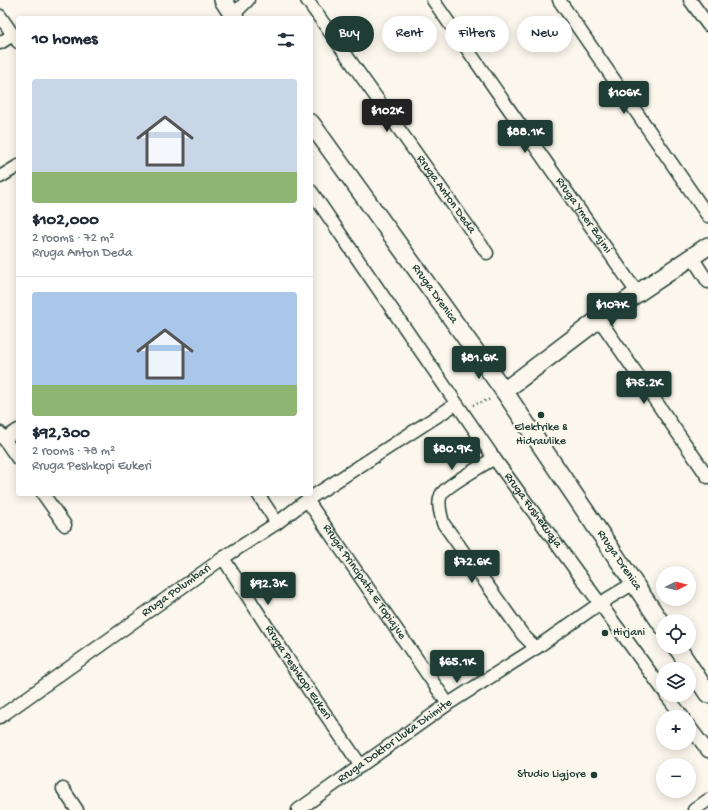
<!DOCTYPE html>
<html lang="en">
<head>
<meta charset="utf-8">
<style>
	:root { --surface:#fff; --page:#f6f6f7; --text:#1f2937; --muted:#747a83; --line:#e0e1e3; --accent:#1f3d34 }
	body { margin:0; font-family:"Gochi Hand",sans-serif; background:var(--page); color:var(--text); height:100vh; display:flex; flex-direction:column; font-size:15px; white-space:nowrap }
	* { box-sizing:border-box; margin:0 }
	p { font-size:13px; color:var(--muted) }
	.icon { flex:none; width:22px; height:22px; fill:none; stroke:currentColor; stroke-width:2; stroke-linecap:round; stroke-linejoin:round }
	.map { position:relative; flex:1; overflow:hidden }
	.drawer { position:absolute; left:16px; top:16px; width:297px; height:480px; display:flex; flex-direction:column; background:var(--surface); border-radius:4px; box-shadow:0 2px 10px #0003 }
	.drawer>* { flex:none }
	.top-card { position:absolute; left:325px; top:16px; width:323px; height:36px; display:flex; gap:8px }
	.needle { width:26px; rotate:84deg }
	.fabs { position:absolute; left:656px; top:566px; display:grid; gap:8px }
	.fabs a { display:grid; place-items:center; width:40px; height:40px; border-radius:50%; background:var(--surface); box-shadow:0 2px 10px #0003; font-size:20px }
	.price { position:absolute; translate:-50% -34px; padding:0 9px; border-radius:4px; background:var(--accent); color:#fff; font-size:13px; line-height:26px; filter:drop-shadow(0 1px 2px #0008) }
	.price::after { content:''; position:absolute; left:50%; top:24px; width:12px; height:9px; margin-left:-6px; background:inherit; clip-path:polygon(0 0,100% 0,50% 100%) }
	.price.current { background:#222; color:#fff }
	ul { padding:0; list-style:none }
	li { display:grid; align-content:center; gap:8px; height:212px; padding:0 16px }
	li+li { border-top:1px solid var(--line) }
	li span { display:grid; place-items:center; height:124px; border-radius:4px; color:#555 }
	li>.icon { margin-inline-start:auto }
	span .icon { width:72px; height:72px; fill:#fffc; stroke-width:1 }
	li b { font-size:17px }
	h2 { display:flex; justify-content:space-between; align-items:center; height:48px; padding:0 16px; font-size:17px }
	.pill { padding:0 14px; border-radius:18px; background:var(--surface); box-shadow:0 2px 10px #0003; font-size:14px; line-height:36px }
	.pill.current { background:var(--accent); color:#fff }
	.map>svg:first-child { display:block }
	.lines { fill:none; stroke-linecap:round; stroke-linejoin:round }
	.street-casing { stroke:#1f3d34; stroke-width:15 }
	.secondary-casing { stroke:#1f3d34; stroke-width:20 }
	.path { stroke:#1f3d34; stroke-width:2.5; stroke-dasharray:1 3; stroke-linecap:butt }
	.street { stroke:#fbf7ec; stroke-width:12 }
	.secondary { stroke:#fbf7ec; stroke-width:17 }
	.poi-dot { fill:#1f3d34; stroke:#fbf7ec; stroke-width:1.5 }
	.labels { text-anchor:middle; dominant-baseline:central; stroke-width:4; stroke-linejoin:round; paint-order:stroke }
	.street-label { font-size:12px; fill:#1f3d34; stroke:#fbf7ec }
	.poi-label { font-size:12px; fill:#1f3d34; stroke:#fbf7ec }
</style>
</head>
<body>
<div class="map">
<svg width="708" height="810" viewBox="0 0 708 810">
	<rect width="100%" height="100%" fill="#fbf7ec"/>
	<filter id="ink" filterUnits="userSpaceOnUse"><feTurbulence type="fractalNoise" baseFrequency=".025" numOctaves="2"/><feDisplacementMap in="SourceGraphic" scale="8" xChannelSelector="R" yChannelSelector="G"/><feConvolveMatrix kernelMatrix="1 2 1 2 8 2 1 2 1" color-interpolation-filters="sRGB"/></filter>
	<g filter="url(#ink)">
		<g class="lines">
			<g class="street-casing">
				<g id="street">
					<path id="s1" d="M307 0 487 253"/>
					<path id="s2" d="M433 0 638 294"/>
					<path d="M559 0 708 216"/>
					<path d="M690 0 708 25"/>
					<path d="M0 16 18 42"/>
					<path d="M230 18 248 0"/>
					<path d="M0 43 13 35"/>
					<path d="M0 177 18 166"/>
					<path id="s3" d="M311 191 494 458 663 690"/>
					<path d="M692 257 708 282"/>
					<path d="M599 319 708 477"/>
					<path d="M0 433 18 459"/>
					<path d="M4 439 18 430"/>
					<path d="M494 458C484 465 445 486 441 495 437 503 441 515 443 523L523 635 536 648"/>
					<path d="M43 494 65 525"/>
					<path d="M258 494 277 523"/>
					<path id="s4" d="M307 500 448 704"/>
					<path id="s5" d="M223 558 293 667 361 766"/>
					<path d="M666 695 683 717"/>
					<path id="s6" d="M0 717 223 558 277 523 307 500 456 404"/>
					<path d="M689 726 708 751"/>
					<path d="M63 789 77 810"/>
					<path id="s7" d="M298 810 448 704 536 648 599 604 634 583"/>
					<path d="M694 810 708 800"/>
				</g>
			</g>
			<g class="secondary-casing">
				<g id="secondary">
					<path d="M223 0 235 18"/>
					<path id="s8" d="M311 123 504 391 663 626"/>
					<path d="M504 391 599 319 708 246"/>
					<path d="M677 647 708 694"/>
				</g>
			</g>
			<path class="path" d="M473 405 491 399"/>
			<use href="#street" class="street"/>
			<use href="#secondary" class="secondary"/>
		</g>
	</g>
	<g class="poi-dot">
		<circle cx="541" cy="415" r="4"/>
		<circle cx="605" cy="633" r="4"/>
		<circle cx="594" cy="775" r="4"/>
	</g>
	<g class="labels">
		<g class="street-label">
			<text stroke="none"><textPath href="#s1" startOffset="239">Rruga Anton Deda</textPath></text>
			<text stroke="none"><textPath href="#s2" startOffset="263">Rruga Ymer Zajmi</textPath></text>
			<text stroke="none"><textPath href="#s8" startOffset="211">Rruga Drenica</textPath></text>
			<text stroke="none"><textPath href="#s3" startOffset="389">Rruga Fushëkuqja</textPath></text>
			<text stroke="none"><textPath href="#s8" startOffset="535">Rruga Drenica</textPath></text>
			<text stroke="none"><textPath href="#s4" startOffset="100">Rruga Principata E Topiajve</textPath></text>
			<text stroke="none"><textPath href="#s6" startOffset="217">Rruga Polumbari</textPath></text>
			<text stroke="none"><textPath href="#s5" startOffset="137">Rruga Peshkopi Eukeri</textPath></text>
			<text stroke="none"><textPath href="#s7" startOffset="119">Rruga Doktor Lluka Dhimite</textPath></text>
		</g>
		<g class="poi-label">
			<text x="541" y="428">Elektrike &amp;<tspan x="541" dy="14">Hidraulike</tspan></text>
			<text x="613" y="633" text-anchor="start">Hirjani</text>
			<text x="586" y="775" text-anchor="end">Studio Ligjore</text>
		</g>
	</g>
</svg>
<div class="fabs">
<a><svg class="needle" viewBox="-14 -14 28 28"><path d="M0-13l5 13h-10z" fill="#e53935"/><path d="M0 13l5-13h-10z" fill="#747a83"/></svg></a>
<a><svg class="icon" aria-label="locate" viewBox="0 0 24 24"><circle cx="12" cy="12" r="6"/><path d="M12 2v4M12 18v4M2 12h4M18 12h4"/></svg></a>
<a><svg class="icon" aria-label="layers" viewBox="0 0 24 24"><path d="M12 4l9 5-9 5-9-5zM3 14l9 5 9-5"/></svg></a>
<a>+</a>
<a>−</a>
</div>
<b class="price" style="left:624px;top:115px">$106K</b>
<b class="price current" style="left:387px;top:133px">$102K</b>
<b class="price" style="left:525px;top:154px">$88.1K</b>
<b class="price" style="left:612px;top:327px">$107K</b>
<b class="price" style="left:479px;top:380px">$81.6K</b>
<b class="price" style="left:644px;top:405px">$75.2K</b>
<b class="price" style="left:452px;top:471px">$80.9K</b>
<b class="price" style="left:472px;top:584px">$72.6K</b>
<b class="price" style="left:268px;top:606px">$92.3K</b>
<b class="price" style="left:457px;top:684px">$65.1K</b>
<div class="top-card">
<a class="pill current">Buy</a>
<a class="pill">Rent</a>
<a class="pill">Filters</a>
<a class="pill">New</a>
</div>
<section class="drawer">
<h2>10 homes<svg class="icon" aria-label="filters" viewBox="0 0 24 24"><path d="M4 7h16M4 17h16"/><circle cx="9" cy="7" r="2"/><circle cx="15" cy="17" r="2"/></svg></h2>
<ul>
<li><span style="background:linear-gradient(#c9d6e8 75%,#8fb573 0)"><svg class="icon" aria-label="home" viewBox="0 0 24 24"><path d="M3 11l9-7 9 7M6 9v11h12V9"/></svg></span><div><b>$102,000</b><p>2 rooms · 72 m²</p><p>Rruga Anton Deda</p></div></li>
<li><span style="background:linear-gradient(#a9c7e8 75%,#8fb573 0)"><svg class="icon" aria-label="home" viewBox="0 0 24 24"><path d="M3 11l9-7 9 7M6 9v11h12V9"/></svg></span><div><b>$92,300</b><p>2 rooms · 78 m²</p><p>Rruga Peshkopi Eukeri</p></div></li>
</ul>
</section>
</div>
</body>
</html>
